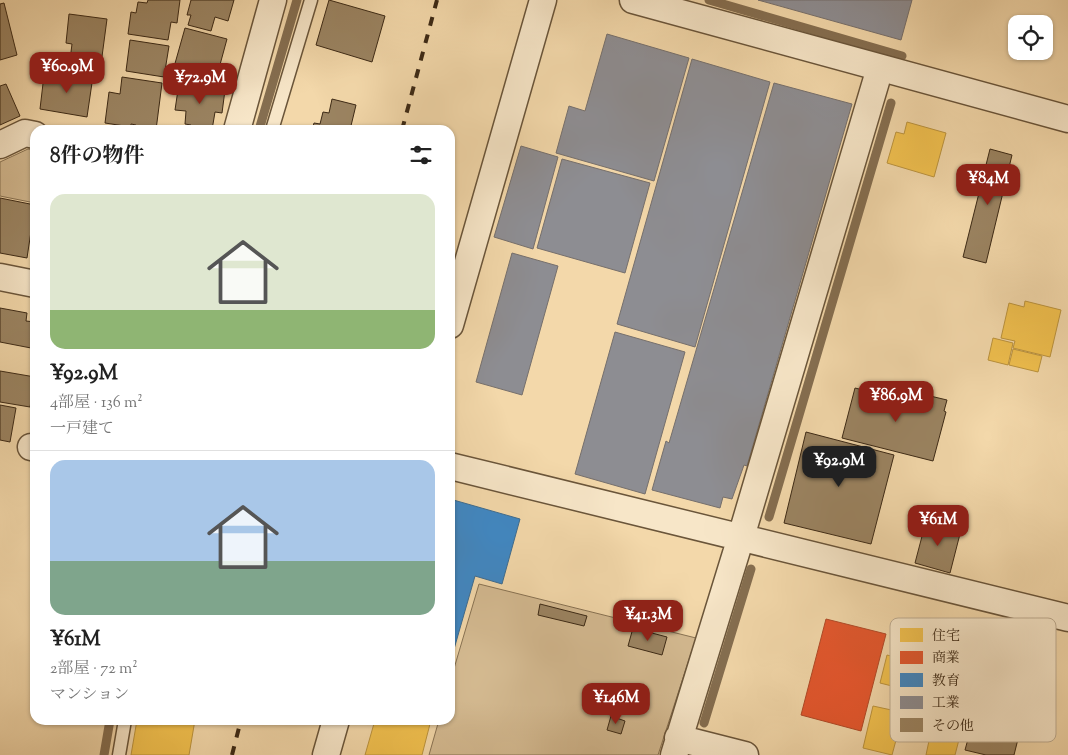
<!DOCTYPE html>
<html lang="ja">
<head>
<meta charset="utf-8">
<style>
	:root { --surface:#fff; --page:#f2f2f2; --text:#222; --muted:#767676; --line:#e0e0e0; --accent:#8f2418 }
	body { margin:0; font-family:"Sorts Mill Goudy","Noto Serif JP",serif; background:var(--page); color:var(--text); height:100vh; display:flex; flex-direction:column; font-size:19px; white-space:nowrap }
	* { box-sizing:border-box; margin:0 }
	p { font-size:16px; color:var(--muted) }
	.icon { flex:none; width:28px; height:28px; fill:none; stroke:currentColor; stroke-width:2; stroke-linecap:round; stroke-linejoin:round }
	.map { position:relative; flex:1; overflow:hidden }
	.details { position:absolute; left:30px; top:125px; width:425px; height:600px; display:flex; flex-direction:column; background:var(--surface); border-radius:15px; box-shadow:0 1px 4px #0004 }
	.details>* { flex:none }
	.fabs { position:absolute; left:1008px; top:15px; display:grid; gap:10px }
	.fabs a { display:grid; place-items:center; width:45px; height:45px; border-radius:10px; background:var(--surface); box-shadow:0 1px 4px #0004; font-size:25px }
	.price { position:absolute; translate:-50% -42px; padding:0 11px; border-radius:10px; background:var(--accent); color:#fff; font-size:16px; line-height:32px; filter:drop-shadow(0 1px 2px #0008) }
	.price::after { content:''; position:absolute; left:50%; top:30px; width:15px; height:11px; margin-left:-8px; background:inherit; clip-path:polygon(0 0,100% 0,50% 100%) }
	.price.on { background:#222; color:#fff }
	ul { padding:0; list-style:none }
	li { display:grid; align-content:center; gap:10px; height:265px; padding:0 20px }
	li+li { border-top:1px solid var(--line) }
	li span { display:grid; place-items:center; height:155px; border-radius:15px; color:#555 }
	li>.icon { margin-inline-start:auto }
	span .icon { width:90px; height:90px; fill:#fffc; stroke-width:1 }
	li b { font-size:21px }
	h2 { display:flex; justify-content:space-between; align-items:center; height:60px; padding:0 20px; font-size:21px }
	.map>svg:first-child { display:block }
	.green { fill:#d4ba91; stroke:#887253 }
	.homes { fill:#f2c14e; stroke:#bb933d }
	.shops { fill:#e4572e; stroke:#b24926 }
	.schools { fill:#3f88c5; stroke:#3e6c90 }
	.industry { fill:#8d8d92; stroke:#756f6c }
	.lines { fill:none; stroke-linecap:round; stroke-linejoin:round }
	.stream { stroke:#856e50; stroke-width:9 }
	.building { fill:#9b8462; stroke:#3c2915 }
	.lane-casing { stroke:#6a553a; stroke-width:15 }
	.street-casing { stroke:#6a553a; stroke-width:29 }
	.lane { stroke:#f7e6c8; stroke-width:12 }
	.street { stroke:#f7e6c8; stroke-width:26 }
	.rail { stroke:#3c2915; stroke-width:4; stroke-dasharray:9 9; stroke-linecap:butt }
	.key { fill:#f7e6c8; stroke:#bfad92; stroke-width:1 }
	.key-label { font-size:14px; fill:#3c2915 }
</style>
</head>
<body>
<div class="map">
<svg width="1068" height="755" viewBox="0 0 1068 755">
	<rect width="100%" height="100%" fill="#f3d8aa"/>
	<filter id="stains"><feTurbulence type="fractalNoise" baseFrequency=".004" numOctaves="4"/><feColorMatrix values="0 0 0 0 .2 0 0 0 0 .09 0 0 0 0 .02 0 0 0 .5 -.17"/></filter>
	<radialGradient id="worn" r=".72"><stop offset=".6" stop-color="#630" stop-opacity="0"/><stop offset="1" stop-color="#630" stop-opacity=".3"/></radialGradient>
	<path class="green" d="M28 149 35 150V203L0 196V162Z
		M479 584 696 638 658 755H429L439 720H450V682Z"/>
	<path class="homes" d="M907 122 946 133 934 177 887 163 896 132 904 134Z
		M1025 301 1061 310 1050 357 1013 348 1015 341 1001 338 1009 303 1024 307Z
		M993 338 1013 343 1008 365 988 360Z
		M1013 349 1042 356 1038 372 1009 365Z
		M887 655 923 664 916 692 880 683Z
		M873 706 896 711 892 727 899 729 892 755 863 748Z
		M137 720H195L189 755H131Z
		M375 720H431L422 755H365Z
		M941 723 962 728 955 755H926L930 736 937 738Z"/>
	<path class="shops" d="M826 619 886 634 861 731 801 715Z"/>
	<path class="schools" d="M450 499 520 519 502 584 475 576 450 663Z"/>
	<path class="industry" d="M758 0H912L901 40Z
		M607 34 689 58 654 181 556 153 569 106 585 111Z
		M692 59 770 82 695 347 617 324Z
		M774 83 852 104 747 466 744 465 732 499 723 497 720 508 652 490 666 441 669 443Z
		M521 146 558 157 533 249 494 237Z
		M562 159 650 183 625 273 537 248Z
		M512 253 558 266 522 395 476 382Z
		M615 332 685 352 645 494 575 474Z"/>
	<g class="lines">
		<path class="stream" d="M709 0 902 56
			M259 130 297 0
			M769 517 891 103
			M704 723 751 569
			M104 755 110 720"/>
	</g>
	<path class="building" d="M148 0H180L177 23 171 22 168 40 128 34 131 12 136 13 138 2 147 3Z
		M191 0H234L228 21 215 17 211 31 188 25 191 15H187Z
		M329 0 385 16 372 62 316 45Z
		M4 3 17 55 0 60V4Z
		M69 14 107 19 101 64 70 60 72 44 66 43Z
		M185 28 227 39 215 83 184 74 185 70 174 67Z
		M130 40 169 46 164 77 126 71Z
		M69 72 93 76 87 117 40 109 44 75 69 78Z
		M122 77 162 83 156 130H135L136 125 131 124V127L105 123 109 92 120 94Z
		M179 83 225 90 222 113 215 112 212 130H190L191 125 185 124 186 111 175 110Z
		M6 84 20 116 0 125V86Z
		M332 99 356 105 350 130H312L314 123 320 124 323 112 329 113Z
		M990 149 1012 155 986 263 963 257Z
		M0 198 35 205 27 258 0 253Z
		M0 308 27 313 26 321 35 322 31 348 0 342Z
		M0 371 35 377 30 407 0 402Z
		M855 388 924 405 926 395 947 400 944 411 946 412 933 461 842 438Z
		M0 405 16 408 10 442 0 440Z
		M806 432 894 455 871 544 784 523Z
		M926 521 961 530 950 573 915 563Z
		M540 604 587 616 584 626 538 615Z
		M633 628 667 637 662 655 628 646Z
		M980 695 1026 707 1014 755H986L965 750Z
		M611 716 625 721 621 734 607 730Z"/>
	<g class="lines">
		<g class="lane-casing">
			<path id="lane" d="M272 130 311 0
				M119 755 125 720"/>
		</g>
		<g class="street-casing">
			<path id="street" d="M633 0 1068 119
				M237 130 273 0
				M0 145 25 133 35 135
				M0 277 35 284
				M450 325 543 0
				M31 447 35 448
				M450 466 1068 618
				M678 738 745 755
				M326 755 336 720
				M674 755 741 537 880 68"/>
		</g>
		<use href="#lane" class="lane"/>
		<use href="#street" class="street"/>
		<path class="rail" d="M402 130 437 0
			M232 755 241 720"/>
	</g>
	<rect x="890" y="618" width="166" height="124" rx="8" class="key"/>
	<rect x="900" y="628" width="23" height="14" fill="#f2c14e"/>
	<rect x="900" y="651" width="23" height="13" fill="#e4572e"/>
	<rect x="900" y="673" width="23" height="14" fill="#3f88c5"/>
	<rect x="900" y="696" width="23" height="13" fill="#8d8d92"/>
	<rect x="900" y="718" width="23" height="14" fill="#9b8462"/>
	<g class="key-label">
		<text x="932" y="640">住宅</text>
		<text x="932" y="662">商業</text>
		<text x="932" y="685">教育</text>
		<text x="932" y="707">工業</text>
		<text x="932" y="730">その他</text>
	</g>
	<rect width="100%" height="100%" filter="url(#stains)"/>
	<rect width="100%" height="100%" fill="url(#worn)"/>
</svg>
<div class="fabs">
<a><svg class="icon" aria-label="locate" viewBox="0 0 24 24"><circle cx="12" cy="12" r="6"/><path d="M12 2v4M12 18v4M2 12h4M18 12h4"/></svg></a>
</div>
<b class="price" style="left:67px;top:94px">¥60.9M</b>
<b class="price" style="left:200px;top:105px">¥72.9M</b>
<b class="price" style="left:988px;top:206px">¥84M</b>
<b class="price" style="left:896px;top:423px">¥86.9M</b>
<b class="price on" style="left:839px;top:488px">¥92.9M</b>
<b class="price" style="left:938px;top:547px">¥61M</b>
<b class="price" style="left:648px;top:642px">¥41.3M</b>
<b class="price" style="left:616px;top:725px">¥146M</b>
<section class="details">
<h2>8件の物件<svg class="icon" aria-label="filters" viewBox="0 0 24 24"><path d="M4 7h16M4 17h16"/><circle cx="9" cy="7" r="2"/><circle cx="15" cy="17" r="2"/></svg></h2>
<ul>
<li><span style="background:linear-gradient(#dfe7d0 75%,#8fb573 0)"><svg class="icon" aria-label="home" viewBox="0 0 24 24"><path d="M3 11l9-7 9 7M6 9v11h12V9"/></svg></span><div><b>¥92.9M</b><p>4部屋 · 136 m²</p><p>一戸建て</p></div></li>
<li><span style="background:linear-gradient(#a9c7e8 65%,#7fa58c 0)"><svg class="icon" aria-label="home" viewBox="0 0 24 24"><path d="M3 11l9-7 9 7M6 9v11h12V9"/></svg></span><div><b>¥61M</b><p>2部屋 · 72 m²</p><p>マンション</p></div></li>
</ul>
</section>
</div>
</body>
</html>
